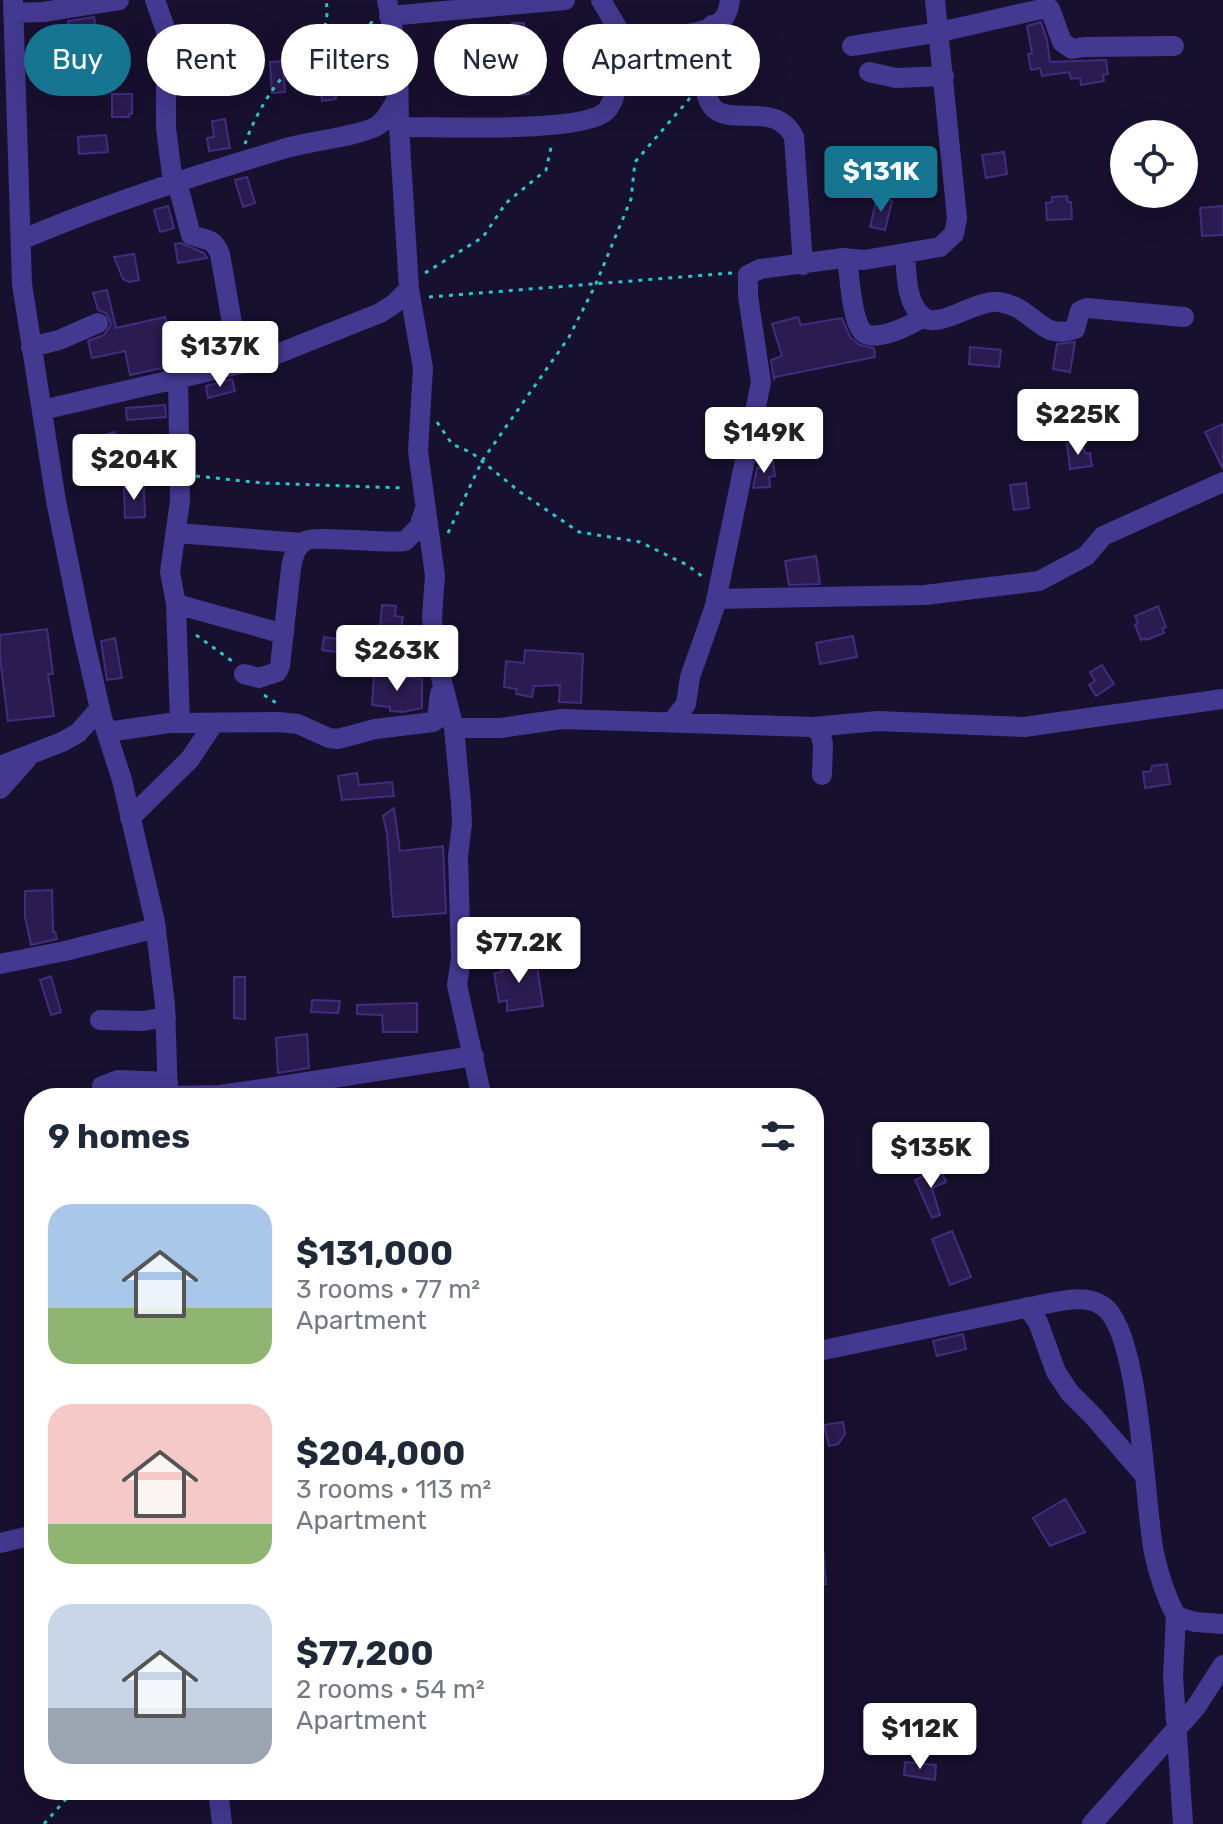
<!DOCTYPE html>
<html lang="en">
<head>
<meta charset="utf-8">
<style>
	:root { --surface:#fff; --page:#f2f2f3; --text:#1f2937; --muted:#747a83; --accent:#167691 }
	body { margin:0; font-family:Rubik,sans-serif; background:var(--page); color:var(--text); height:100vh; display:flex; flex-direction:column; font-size:30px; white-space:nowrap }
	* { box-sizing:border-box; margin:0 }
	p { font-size:26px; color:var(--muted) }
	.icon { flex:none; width:44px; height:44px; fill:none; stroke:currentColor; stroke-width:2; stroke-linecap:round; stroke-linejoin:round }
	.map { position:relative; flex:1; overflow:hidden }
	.drawer { position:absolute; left:24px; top:1088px; width:800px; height:712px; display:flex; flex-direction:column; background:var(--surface); border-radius:32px; box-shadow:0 8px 32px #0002 }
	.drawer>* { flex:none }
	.hud { position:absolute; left:24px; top:24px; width:800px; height:72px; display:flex; gap:16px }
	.fabs { position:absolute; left:1110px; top:120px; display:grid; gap:16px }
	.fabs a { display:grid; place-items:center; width:88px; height:88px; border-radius:50%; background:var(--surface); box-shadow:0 8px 32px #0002; font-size:40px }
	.price { position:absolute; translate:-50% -68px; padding:0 18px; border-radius:8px; background:#fff; color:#222; font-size:26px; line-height:52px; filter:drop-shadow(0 2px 4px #0008) }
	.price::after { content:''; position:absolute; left:50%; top:48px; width:24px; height:18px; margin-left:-12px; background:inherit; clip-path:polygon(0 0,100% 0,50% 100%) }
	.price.selected { background:var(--accent); color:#fff }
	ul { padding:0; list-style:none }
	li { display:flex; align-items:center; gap:24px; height:200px; padding:0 24px }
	li span { display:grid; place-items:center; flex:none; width:224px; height:160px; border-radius:24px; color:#555 }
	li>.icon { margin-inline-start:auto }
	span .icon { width:96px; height:96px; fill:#fffc; stroke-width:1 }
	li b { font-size:34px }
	h2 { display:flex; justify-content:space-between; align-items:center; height:96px; padding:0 24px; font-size:34px }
	.chip { padding:0 28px; border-radius:36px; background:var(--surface); box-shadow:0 8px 32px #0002; font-size:28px; line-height:72px }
	.chip.selected { background:var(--accent); color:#fff }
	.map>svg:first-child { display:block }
	.building { fill:#2a1b51; stroke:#422c7e; stroke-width:2 }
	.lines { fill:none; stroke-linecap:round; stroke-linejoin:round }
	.path { stroke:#29c5c8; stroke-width:3; stroke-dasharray:4 6; stroke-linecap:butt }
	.minor { stroke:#433990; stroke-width:20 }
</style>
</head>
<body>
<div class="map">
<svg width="1223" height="1824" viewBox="0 0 1223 1824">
	<rect width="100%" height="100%" fill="#18102f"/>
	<path class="building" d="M94 17 96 30 70 34 68 21Z
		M1041 22 1047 40 1050 62 1106 60 1108 74 1103 75 1104 81 1081 85 1080 78 1071 79 1069 72 1042 76 1040 68 1031 70 1028 54H1032L1027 26Z
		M512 23H524L523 47 529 94 517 95Z
		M283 61 285 92 272 93 270 62Z
		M333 77 336 99 322 101 321 92 305 94 304 82Z
		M112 94H132V114H129V117H112Z
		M225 119 230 148 209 151 207 138 214 137 212 121Z
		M106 135 108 152 79 154 78 137Z
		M1004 152 1007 174 986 178 982 155Z
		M844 157H864L865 192H845Z
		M247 177 255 203 243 207 235 180Z
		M1067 196 1068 202H1071L1072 219 1047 220 1046 203 1052 202V197Z
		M877 197 892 201 885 230 870 227Z
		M168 206 174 228 160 232 154 210Z
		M1223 206V235L1202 236 1200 208Z
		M181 243 204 253 207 258 178 263 175 244Z
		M134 254 139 280 129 282 123 279 114 257Z
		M107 290 116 328 165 317 176 365 130 375 125 351 92 358 88 341 104 335 111 324 106 313 98 310 93 293Z
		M798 317 801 325 842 318 850 337 860 345 874 348 875 357 775 377 774 380 771 360 782 356 772 324Z
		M1075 342 1070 372 1053 369 1057 344Z
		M970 347 1001 350 999 367 969 364Z
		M232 379 235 391 208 398 206 386Z
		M165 405 166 417 127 420 126 408Z
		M1223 424V469L1205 432Z
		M115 432 126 470 114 473 104 435Z
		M1079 443 1080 450 1084 449 1085 453H1090L1092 466 1070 469 1067 444Z
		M773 462 775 476 769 477 770 487 753 488 757 468H762L761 463Z
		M1026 483 1029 508 1014 510 1010 485Z
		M144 487 145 517 125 518 124 488Z
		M816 556 820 584 789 585 785 561Z
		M382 605 396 606 395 616 403 617 401 629 380 627Z
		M1158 606 1166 627 1162 629 1164 633 1146 640 1145 638 1141 640 1135 625 1138 623 1135 616Z
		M47 629 53 674H48L54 716 8 721 0 658V635Z
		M853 636 857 657 820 664 816 643Z
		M324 637 350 641 348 654 322 650Z
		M115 638 122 678 107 680 101 641Z
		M525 650 583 654 581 703 559 702 560 685 534 686 532 697 516 694 517 689 504 687 506 661 524 663Z
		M1102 665 1114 684 1096 696 1089 685 1095 681 1090 672Z
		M374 673 422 679V708L403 712 390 711V707L372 705Z
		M1167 764 1170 784 1145 788 1143 772 1151 771 1152 766Z
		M357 773 359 785 392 782 394 796 342 800 338 776Z
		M394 808 400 851 443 846 446 913 393 917 387 834 383 816Z
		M52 890 53 932H55L57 939 31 945 25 917V891Z
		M536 959 543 1006 507 1011V1000L499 1002 494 973 502 972 501 965Z
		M51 976 61 1012 51 1015 40 980Z
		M234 977H245V1019L234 1018Z
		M312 1000 340 1001 338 1013 311 1012Z
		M417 1003V1032H383L382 1015 357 1014V1005Z
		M307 1034 309 1068 278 1073 276 1038Z
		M940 1168 946 1182 932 1188 940 1215 932 1218 915 1180Z
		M952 1231 971 1277 950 1285 932 1239Z
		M963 1334 966 1349 937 1356 933 1341Z
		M843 1422 845 1434 838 1444 829 1446 824 1425Z
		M1065 1499 1085 1532 1050 1546 1033 1518Z
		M823 1547 826 1584 814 1585V1548Z
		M905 1762 936 1765 935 1780 904 1775Z"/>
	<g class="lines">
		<path class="path" d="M301 59C317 36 331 31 326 0
			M245 144C254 117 277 75 302 60 321 48 345 41 365 29L373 21
			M425 273 483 237 506 203 546 170 552 143
			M429 297 732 273
			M437 422 452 444 472 453 520 492 579 532 640 542 687 565 703 577
			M196 476 262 483 404 488
			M448 533 482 461 569 337 595 286 631 199 635 162 690 98
			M196 635 232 661
			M264 695 278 704
			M44 1824 74 1790"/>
		<path class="minor" d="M13 0 22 284 56 501 84 639 102 718 122 780 155 922 165 1005 168 1098
			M155 0 166 31V128L173 183
			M387 0 398 58 399 127 409 289 423 368 418 451 435 576 432 616 434 651 454 728 461 803 462 824 458 856 461 959 457 985 482 1098
			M601 0 622 36 651 42
			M13 13 43 12 119 0
			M389 16 565 0
			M712 25C706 42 705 57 705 75 703 149 770 89 794 137L803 265
			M852 46 940 32 1046 8 1050 9 1062 42 1072 49 1084 47 1174 46
			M869 72 896 78 944 76
			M399 127C436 126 583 134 606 111 622 95 614 57 643 44 665 34 702 37 720 22 727 17 729 7 730 0
			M177 182 191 235C207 241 213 237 220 254L235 340 233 365
			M21 240C105 204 193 176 280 150 307 141 351 138 375 127 386 122 391 109 397 99
			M905 253C907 274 905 302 923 317 940 330 975 299 999 302 1035 307 1040 342 1075 329L1080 311 1087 308 1184 317
			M847 259C850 278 851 312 860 328 869 347 911 325 923 317
			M31 347 59 340 98 323
			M178 378 180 501 170 572 176 604 180 723
			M42 410 267 358 380 313 394 304 409 289
			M177 533 302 543
			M716 599 925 595 1039 581 1086 556 1103 536 1223 482
			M176 604 284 634
			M244 674 259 678 277 672 280 666 291 568C293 558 295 546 305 541 314 535 385 544 405 541L419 527 425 509
			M672 722 686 704 690 677 715 606 761 382 748 296V275L760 269 843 258 864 260 940 247 954 234 957 218 935 0
			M813 727 878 721 1024 727 1223 699
			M454 728H501L562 719 813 727 820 733 823 744 822 775
			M107 732 169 723 278 722 298 724 329 738 338 739 375 729 433 722 437 719 440 693
			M0 766 62 742 78 733 100 708
			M0 789 26 760
			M130 818 190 759 214 723
			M0 964 65 951 156 928
			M100 1020 143 1021 166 1017
			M102 1086 118 1080 168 1082
			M168 1096 220 1095 255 1090 474 1056
			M1027 1307 1038 1322 1056 1372 1070 1393 1094 1417 1145 1476
			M814 1352 1044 1304C1062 1301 1086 1294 1103 1306 1141 1332 1144 1504 1154 1553 1159 1576 1165 1595 1176 1616L1195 1622 1223 1624
			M0 1543 34 1535
			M1176 1616 1173 1676 1183 1824
			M218 1790 222 1824
			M1092 1824 1196 1707 1223 1665"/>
	</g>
</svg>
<div class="fabs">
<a><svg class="icon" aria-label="locate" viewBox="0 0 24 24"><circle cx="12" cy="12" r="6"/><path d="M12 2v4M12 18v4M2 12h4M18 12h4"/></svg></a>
</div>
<b class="price selected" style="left:881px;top:214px">$131K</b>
<b class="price" style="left:220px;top:389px">$137K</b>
<b class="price" style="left:1078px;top:457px">$225K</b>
<b class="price" style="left:764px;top:475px">$149K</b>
<b class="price" style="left:134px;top:502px">$204K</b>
<b class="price" style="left:397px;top:693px">$263K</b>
<b class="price" style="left:519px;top:985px">$77.2K</b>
<b class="price" style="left:931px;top:1190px">$135K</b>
<b class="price" style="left:920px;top:1771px">$112K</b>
<div class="hud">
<a class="chip selected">Buy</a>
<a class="chip">Rent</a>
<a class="chip">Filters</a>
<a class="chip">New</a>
<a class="chip">Apartment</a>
</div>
<section class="drawer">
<h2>9 homes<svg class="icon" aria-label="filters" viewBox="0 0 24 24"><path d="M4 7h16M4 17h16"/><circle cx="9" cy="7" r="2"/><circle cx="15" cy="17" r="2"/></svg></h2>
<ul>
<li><span style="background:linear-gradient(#a9c7e8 65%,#8fb573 0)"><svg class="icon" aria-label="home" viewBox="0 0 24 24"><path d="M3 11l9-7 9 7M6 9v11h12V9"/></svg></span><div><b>$131,000</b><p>3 rooms · 77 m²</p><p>Apartment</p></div></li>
<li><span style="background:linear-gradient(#f6c9c9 75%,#8fb573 0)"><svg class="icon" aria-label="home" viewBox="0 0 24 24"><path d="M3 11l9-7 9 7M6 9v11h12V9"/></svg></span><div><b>$204,000</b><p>3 rooms · 113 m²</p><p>Apartment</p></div></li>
<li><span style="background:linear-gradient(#c9d6e8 65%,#9aa5b1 0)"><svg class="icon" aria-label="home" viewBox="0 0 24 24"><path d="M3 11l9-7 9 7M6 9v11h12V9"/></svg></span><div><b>$77,200</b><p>2 rooms · 54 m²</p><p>Apartment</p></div></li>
</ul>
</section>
</div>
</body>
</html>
